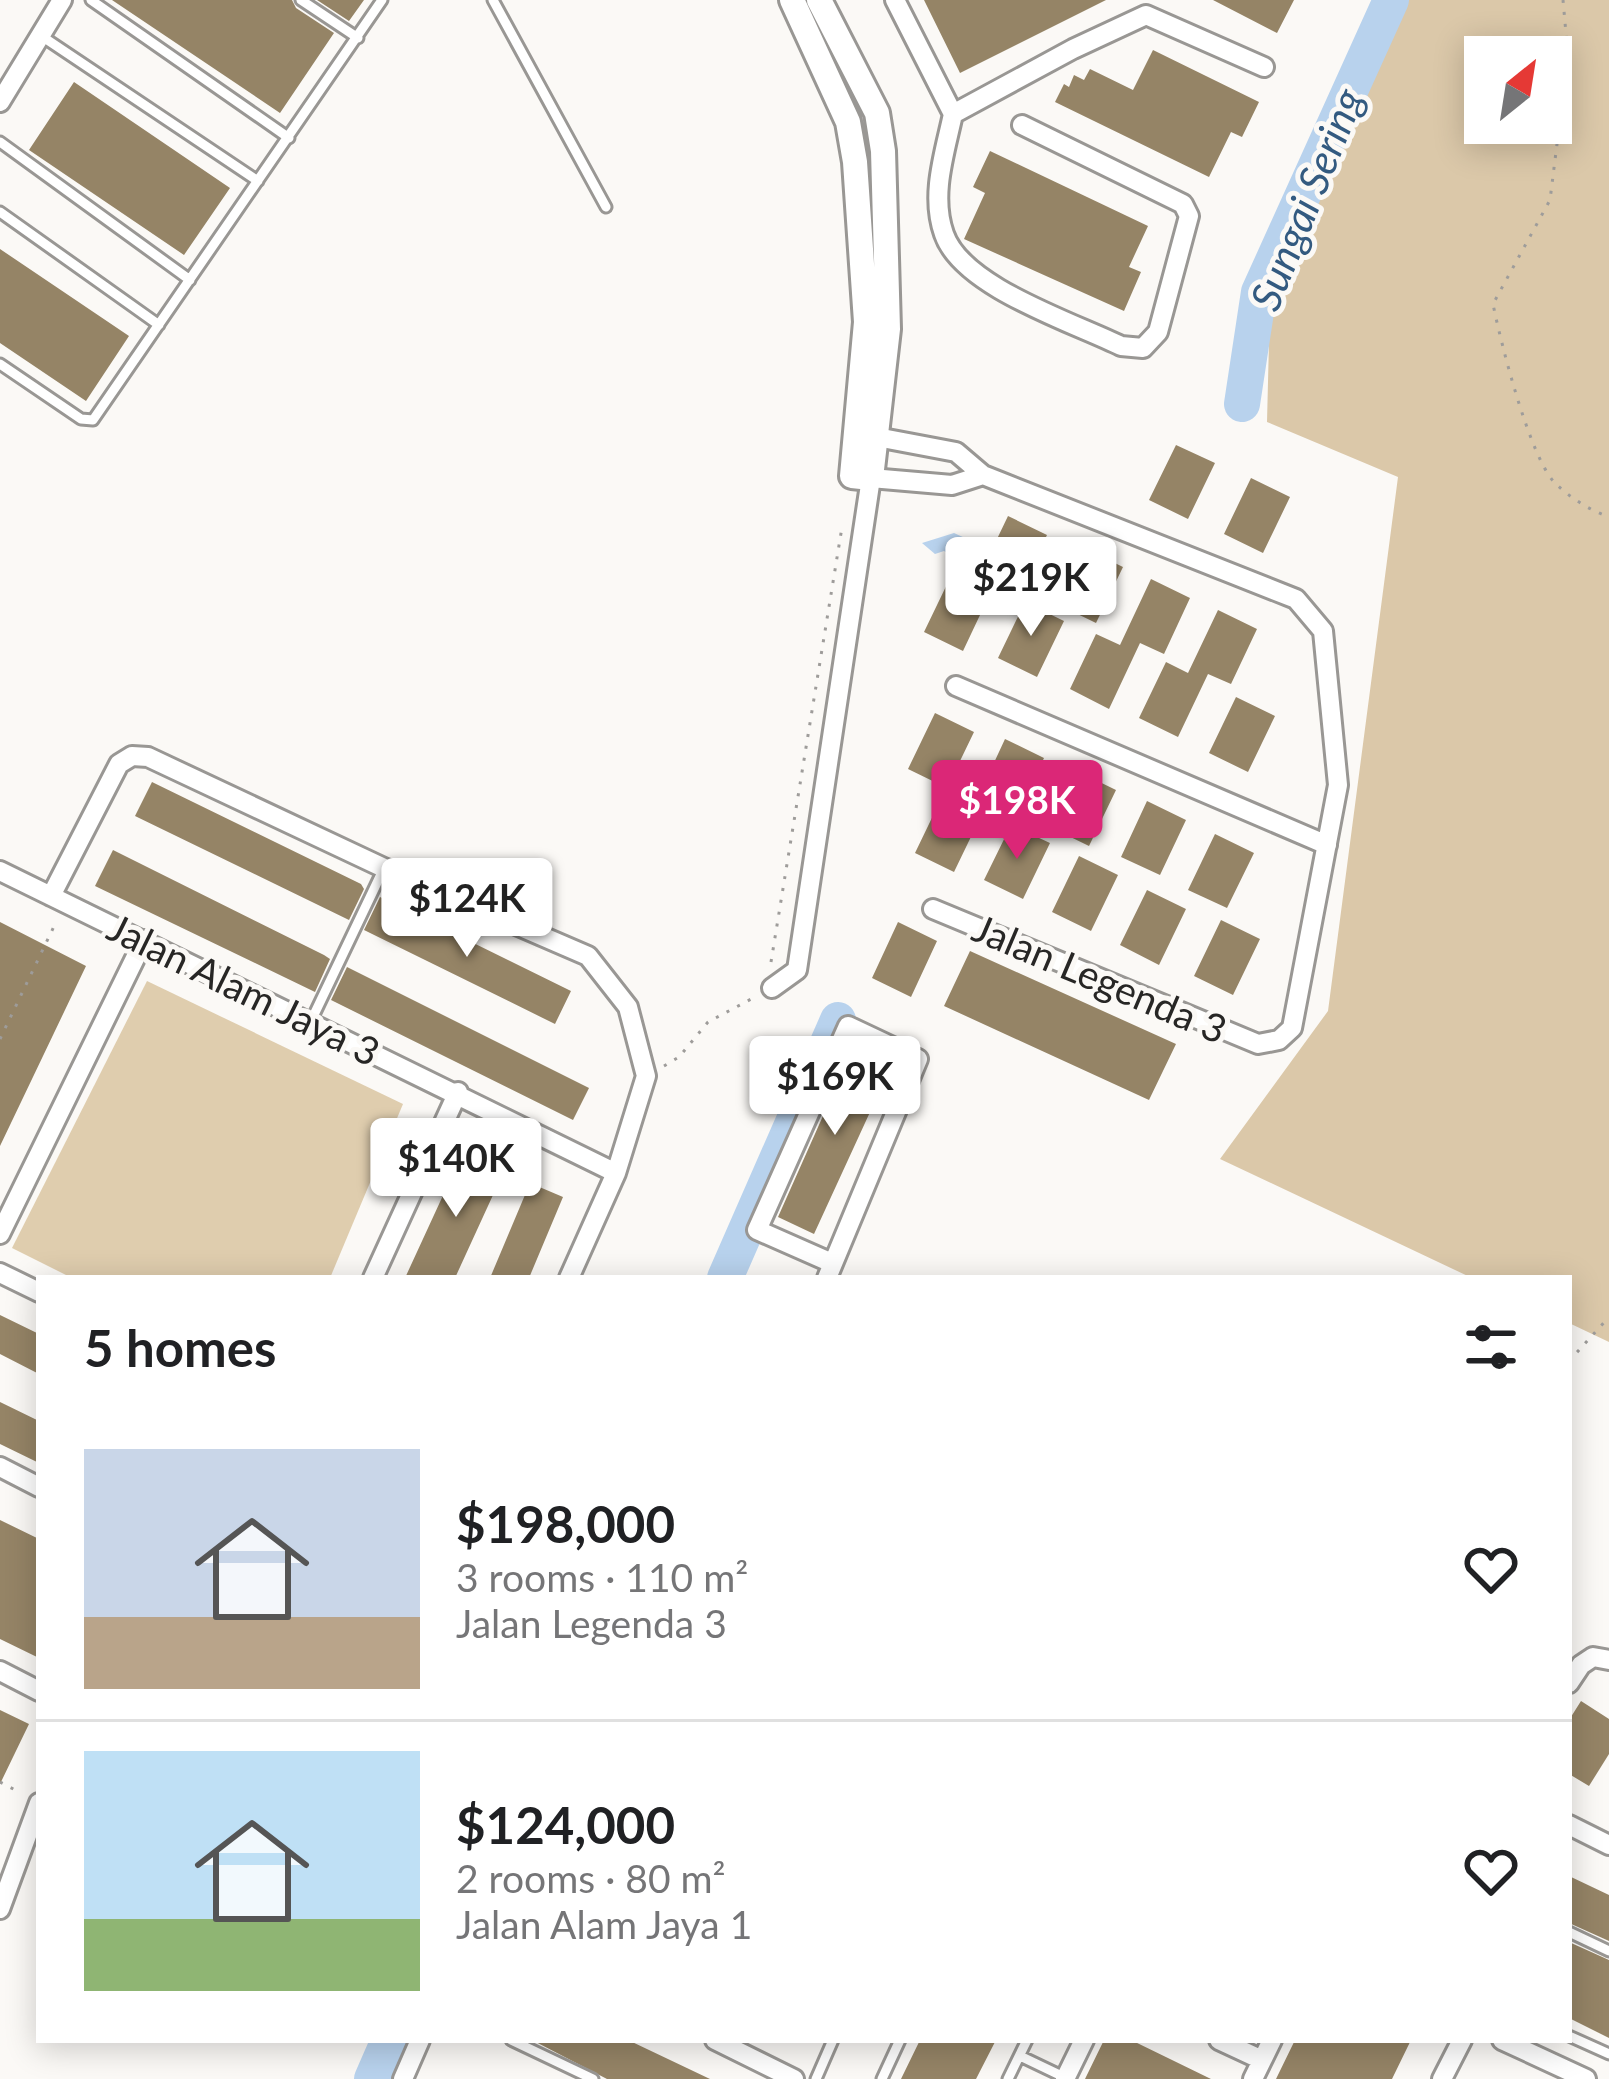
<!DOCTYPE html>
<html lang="en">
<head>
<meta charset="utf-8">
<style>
	:root { --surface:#fff; --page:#f6f6f6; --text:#202124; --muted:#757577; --line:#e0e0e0; --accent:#db2777 }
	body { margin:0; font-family:Lato,sans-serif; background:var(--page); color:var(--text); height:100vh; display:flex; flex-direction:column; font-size:45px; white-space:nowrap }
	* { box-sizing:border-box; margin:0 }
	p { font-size:39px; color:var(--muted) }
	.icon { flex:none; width:66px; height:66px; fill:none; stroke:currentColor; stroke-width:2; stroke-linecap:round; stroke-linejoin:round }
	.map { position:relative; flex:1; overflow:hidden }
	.details { position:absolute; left:36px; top:1275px; width:1536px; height:768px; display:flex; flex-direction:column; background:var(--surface); border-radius:0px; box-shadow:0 6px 30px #0003 }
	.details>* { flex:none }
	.needle { width:78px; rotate:30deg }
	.fabs { position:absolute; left:1464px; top:36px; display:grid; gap:24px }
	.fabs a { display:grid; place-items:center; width:108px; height:108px; border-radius:0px; background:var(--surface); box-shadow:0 6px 30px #0003; font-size:60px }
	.price { position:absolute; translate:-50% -102px; padding:0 27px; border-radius:12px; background:#fff; color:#222; font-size:39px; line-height:78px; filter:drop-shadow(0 3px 6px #0008) }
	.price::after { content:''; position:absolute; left:50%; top:72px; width:36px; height:27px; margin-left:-18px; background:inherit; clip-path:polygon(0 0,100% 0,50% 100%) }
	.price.selected { background:var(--accent); color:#fff }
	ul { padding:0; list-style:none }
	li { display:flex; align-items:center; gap:36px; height:300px; padding:0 48px }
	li+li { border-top:3px solid var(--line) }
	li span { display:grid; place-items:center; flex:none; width:336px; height:240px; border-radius:0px; color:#555 }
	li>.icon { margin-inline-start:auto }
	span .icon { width:144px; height:144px; fill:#fffc; stroke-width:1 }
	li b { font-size:51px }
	h2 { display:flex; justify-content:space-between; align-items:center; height:144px; padding:0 48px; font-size:51px }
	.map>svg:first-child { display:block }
	.green { fill:#dfcdae }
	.forest { fill:#dbc8a9; fill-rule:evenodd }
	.water { fill:#b8d2ed }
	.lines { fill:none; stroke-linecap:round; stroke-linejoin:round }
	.river { stroke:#b8d2ed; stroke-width:36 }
	.building { fill:#958466 }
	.lane-casing { stroke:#999794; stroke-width:15 }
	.street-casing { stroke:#999794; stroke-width:24 }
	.secondary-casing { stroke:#999794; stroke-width:30 }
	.path { stroke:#9e9c9a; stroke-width:3; stroke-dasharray:3 9; stroke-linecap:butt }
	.lane { stroke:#fff; stroke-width:9 }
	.street { stroke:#fff; stroke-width:18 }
	.secondary { stroke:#fff; stroke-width:24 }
	.labels { text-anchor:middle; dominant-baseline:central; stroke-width:10; stroke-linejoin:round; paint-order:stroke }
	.street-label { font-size:39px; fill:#272625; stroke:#fbf9f6 }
	.water-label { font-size:42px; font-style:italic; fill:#335a80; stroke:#fbf9f6 }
</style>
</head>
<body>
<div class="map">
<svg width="1609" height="2079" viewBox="0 0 1609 2079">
	<rect width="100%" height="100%" fill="#fbf9f6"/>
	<path class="green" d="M147 981 403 1104 330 1278H72L12 1248Z"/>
	<path class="forest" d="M1374 0H1609V1342L1569 1323V1278H1472L1220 1159 1328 1011 1398 477 1267 422 1270 301ZM1485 57H1551V123H1485Z"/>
	<path class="water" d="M954 533 965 538 966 546 970 548 958 559 944 551 935 554 922 543Z"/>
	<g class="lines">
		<path class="river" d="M1242 404 1259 292 1391 0
			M725 1278 838 1020
			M372 2079 389 2040"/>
	</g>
	<path class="building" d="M112 0H292L296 8 334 33 280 113Z
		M317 0H364L349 21Z
		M924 0H1106L960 73Z
		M1213 0H1294L1277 33Z
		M1153 50 1259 102 1242 137 1231 132 1209 177 1055 102 1064 84 1069 87 1074 75 1084 80 1090 69 1133 90Z
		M74 82 230 188 184 255 29 150Z
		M990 151 1148 226 1129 267 1141 272 1124 311 964 239 985 193 973 187Z
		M0 249 129 336 86 401 0 343Z
		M1176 445 1215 463 1188 519 1149 500Z
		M1251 478 1290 497 1263 553 1224 534Z
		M1008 516 1047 535 1020 590 997 579 963 651 924 632 951 576 974 587Z
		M1084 548 1123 567 1096 623 1057 604Z
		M1151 579 1190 598 1164 654 1140 643 1109 709 1070 689 1096 634 1120 645Z
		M1025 602 1064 621 1037 677 998 658Z
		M1218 610 1257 629 1231 684 1208 674 1178 737 1139 718 1166 662 1188 673Z
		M1236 697 1275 716 1248 772 1209 753Z
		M935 713 974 732 947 788 908 769Z
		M1005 739 1044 758 1018 814 979 795Z
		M1077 771 1116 790 1089 846 1050 827Z
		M152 782 361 884 364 889 349 920 135 816Z
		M942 797 981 816 954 872 915 853Z
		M1147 801 1186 820 1160 875 1121 857Z
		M1011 825 1050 843 1023 899 984 880Z
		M1215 834 1254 853 1227 908 1188 890Z
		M113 850 324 955 330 959 315 992 95 886Z
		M1079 856 1118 875 1091 931 1052 912Z
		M1147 890 1186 909 1159 965 1120 945Z
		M380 897 571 991 555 1024 364 930Z
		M1221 920 1260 939 1233 995 1194 976Z
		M0 922 86 966 0 1146Z
		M898 922 937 941 911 997 872 978Z
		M970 951 1176 1044 1149 1100 944 1006Z
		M347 967 589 1088 573 1120 331 1000Z
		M855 1044 893 1062 814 1234 778 1217Z
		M463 1152 504 1171 455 1278H405Z
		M530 1183 563 1197 529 1278H490Z
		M0 1315 39 1334V1374L0 1354Z
		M0 1402 39 1421V1463L0 1444Z
		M0 1520 39 1539V1658L0 1639Z
		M1581 1701 1609 1719V1754L1589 1786 1569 1774V1720Z
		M0 1710 29 1724 0 1784Z
		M1569 1876 1609 1895V1941L1569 1923Z
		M1569 1942 1609 1960V2038L1569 2018Z
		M532 2040H628L710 2079H607Z
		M920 2040H996L976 2079H901Z
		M1104 2040H1131L1211 2079H1085Z
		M1295 2040H1411L1392 2079H1276Z"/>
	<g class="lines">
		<g class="lane-casing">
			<path id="lane" d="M91 0 289 138
				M301 0 358 38
				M493 0 606 207
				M40 35 258 181
				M0 142 190 280
				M0 212 159 325
				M0 364 81 419 93 420 382 0
				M311 1021 384 868
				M1569 1932 1609 1951
				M1569 2036 1609 2054
				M511 2040 593 2079
				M1020 2056 1064 2077
				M816 2079 833 2040
				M882 2079 900 2040
				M1008 2079 1027 2040"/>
		</g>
		<g class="street-casing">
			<path id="street" d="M895 0 953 114
				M0 102 62 0
				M953 114C945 152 930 195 944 234 962 287 1072 322 1121 346L1143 348 1158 332 1189 216 1183 204 1022 125
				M953 114 1073 49 1146 15 1264 67
				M866 435 956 452 983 475 1296 599 1323 631 1338 785 1292 1028 1279 1040 1258 1044 933 909
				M956 686 1327 845
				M0 871 616 1173
				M51 896 119 764 132 756 148 757 384 868 588 956 628 1007 646 1076 616 1173 569 1278
				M772 988 797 970 871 478 952 485 983 475
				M0 1234 144 940
				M0 1273 39 1292
				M373 1278 458 1092
				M827 1278 918 1059 848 1026 757 1230 832 1263
				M0 1467 39 1487
				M0 1671 39 1691
				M1569 1683 1581 1665 1593 1657 1609 1660
				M1569 1825 1609 1845
				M0 1909 39 1803
				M715 2040 794 2079
				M1219 2040 1262 2060
				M1502 2040 1586 2079
				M403 2079 420 2040
				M1065 2079 1084 2040
				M1253 2079 1272 2040
				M1442 2079 1462 2040"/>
		</g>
		<g class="secondary-casing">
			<path id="secondary" d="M792 0 848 122 855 162 866 322 852 476 871 478 888 329 883 151 877 113 819 0"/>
		</g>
		<path class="path" d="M1563 0 1568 56 1550 200 1493 304C1501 344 1529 454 1554 482 1569 497 1589 510 1609 517
			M771 962 842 527
			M0 1039 57 920
			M664 1066 679 1057 708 1022 755 997
			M1569 1361 1609 1317
			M0 1782 21 1793"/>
		<use href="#lane" class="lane"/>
		<use href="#street" class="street"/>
		<use href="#secondary" class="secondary"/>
	</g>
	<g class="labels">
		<g class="street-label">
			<text transform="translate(1100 978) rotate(23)">Jalan Legenda 3</text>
			<text transform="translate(244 989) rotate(26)">Jalan Alam Jaya 3</text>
		</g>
		<g class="water-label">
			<text transform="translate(1306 199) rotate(-68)">Sungai Sering</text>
		</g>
	</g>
</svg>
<div class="fabs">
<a><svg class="needle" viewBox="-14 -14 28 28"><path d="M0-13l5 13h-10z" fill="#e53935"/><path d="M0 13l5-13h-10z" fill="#757577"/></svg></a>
</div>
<b class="price" style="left:1031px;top:639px">$219K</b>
<b class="price selected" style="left:1017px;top:862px">$198K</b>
<b class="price" style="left:467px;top:960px">$124K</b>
<b class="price" style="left:835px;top:1138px">$169K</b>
<b class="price" style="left:456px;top:1220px">$140K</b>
<section class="details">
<h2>5 homes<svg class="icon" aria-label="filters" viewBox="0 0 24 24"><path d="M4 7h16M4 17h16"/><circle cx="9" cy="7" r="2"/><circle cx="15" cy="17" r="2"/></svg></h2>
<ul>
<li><span style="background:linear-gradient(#c9d6e8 70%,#b9a48a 0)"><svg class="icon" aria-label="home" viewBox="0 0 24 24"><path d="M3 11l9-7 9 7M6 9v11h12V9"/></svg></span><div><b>$198,000</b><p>3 rooms · 110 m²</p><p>Jalan Legenda 3</p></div><svg class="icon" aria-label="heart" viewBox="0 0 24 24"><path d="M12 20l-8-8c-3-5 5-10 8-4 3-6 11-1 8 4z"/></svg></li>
<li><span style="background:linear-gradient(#bfe0f5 70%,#8fb573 0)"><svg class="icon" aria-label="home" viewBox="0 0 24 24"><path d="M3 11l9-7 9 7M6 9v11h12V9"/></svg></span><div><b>$124,000</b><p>2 rooms · 80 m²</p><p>Jalan Alam Jaya 1</p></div><svg class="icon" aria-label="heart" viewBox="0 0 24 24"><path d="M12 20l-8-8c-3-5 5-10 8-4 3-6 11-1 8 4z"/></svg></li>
</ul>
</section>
</div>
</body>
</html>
